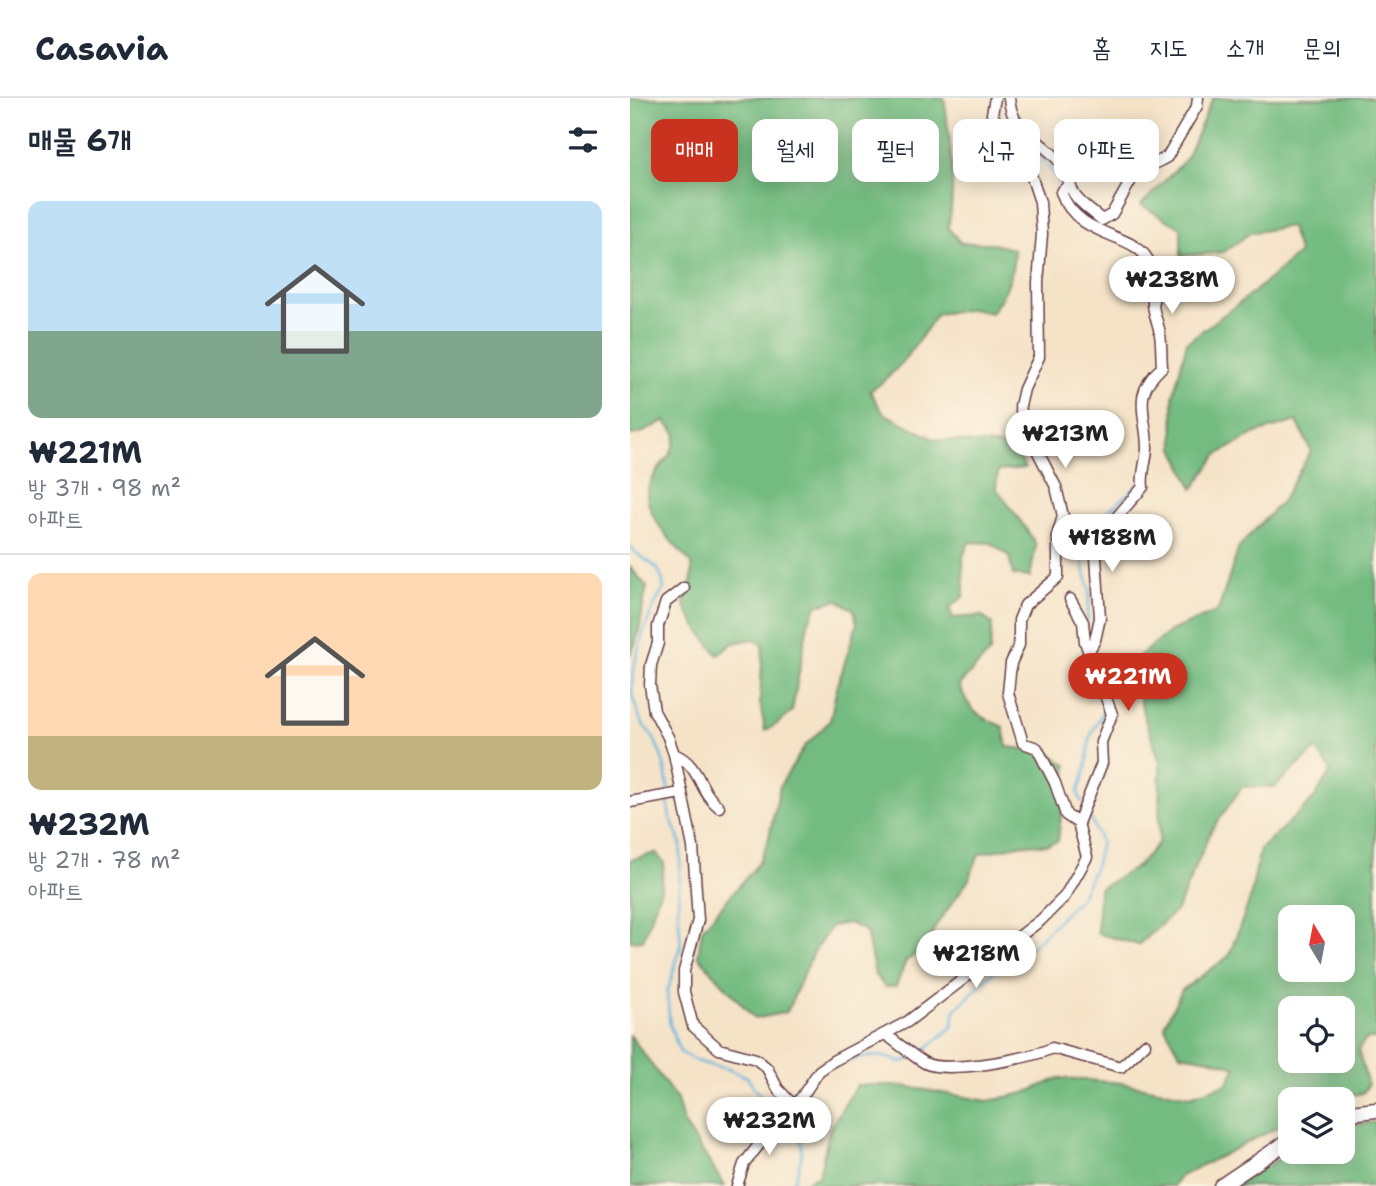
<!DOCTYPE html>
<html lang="ko">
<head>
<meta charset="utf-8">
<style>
	:root { --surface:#fff; --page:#f2f2f3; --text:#1f2937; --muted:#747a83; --line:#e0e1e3; --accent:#c8321e }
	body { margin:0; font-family:"Shantell Sans","Poor Story",sans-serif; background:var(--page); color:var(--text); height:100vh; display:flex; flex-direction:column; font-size:26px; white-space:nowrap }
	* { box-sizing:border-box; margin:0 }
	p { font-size:23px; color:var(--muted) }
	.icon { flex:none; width:38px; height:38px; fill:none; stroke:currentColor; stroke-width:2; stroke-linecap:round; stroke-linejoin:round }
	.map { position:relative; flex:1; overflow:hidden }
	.sheet { display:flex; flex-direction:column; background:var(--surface); width:630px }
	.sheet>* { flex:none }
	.guide { position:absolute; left:21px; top:21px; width:620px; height:63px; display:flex; gap:14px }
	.needle { width:46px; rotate:350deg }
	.buttons { position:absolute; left:648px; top:807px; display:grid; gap:14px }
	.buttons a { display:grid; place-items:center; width:77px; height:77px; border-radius:14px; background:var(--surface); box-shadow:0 4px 18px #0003; font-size:35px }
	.price { position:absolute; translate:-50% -60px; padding:0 16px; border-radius:24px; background:#fff; color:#222; font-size:23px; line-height:46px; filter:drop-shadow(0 2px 4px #0008) }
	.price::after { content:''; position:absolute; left:50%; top:42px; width:21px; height:16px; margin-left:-10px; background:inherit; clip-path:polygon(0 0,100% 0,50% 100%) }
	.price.active { background:var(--accent); color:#fff }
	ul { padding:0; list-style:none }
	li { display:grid; align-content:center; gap:14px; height:371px; padding:0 28px }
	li+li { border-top:2px solid var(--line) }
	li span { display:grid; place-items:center; height:217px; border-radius:14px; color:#555 }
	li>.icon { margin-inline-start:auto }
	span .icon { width:126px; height:126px; fill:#fffc; stroke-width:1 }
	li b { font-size:30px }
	h2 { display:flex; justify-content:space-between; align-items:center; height:84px; padding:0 28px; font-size:30px }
	.chip { padding:0 24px; border-radius:14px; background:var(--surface); box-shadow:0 4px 18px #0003; font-size:24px; line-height:63px }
	.chip.active { background:var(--accent); color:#fff }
	header { display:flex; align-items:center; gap:42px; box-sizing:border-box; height:98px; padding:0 35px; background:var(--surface); border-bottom:2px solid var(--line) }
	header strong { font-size:33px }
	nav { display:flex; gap:38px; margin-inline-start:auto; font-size:24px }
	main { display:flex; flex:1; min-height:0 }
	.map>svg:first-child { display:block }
	.forest { fill:#73bb80; stroke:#5e6d56; stroke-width:2; fill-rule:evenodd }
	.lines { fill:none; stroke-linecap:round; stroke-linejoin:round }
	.stream { stroke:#65b6e0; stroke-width:2.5 }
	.minor-casing { stroke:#643c43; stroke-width:13 }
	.tertiary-casing { stroke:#643c43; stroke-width:17 }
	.minor { stroke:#fff; stroke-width:10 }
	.tertiary { stroke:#fff; stroke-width:14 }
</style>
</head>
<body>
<header>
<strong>Casavia</strong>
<nav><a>홈</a><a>지도</a><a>소개</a><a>문의</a></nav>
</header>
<main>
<section class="sheet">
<h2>매물 6개<svg class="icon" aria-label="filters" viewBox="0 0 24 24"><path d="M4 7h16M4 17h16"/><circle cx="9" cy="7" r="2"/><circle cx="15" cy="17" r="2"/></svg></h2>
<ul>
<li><span style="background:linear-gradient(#bfe0f5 60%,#7fa58c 0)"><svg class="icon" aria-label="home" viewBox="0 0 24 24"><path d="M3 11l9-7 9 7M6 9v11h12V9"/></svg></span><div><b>₩221M</b><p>방 3개 · 98 m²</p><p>아파트</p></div></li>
<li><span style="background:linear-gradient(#ffd9b3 75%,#c2b280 0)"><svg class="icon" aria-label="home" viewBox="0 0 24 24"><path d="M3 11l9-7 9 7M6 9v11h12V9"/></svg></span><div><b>₩232M</b><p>방 2개 · 78 m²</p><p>아파트</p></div></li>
</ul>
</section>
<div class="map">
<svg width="746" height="1088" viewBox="0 0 746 1088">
	<rect width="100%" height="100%" fill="#fcf5e5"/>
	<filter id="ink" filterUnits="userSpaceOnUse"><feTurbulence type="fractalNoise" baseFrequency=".0143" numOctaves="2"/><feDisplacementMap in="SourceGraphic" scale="14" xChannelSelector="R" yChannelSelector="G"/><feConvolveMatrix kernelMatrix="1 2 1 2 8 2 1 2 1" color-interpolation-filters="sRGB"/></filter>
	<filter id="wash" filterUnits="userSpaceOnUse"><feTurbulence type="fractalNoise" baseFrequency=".00686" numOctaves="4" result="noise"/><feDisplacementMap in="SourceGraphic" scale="28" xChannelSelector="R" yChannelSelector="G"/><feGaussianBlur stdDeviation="1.57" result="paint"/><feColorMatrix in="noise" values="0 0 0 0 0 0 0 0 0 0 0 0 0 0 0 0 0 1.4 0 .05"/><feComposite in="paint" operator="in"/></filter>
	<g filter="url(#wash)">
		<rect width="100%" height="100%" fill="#f5e3c8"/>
		<path class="forest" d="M0 0H314C320 43 327 86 318 130L331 145H358L384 151C384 175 376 196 361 215L344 211 307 216C287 244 270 274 240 293L253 315 304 341 384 349 395 370 368 373 366 390 397 432 406 447 400 479 383 477 379 458 361 445 339 444 333 458 334 498 319 510 323 520 352 518 362 526 360 554 329 587C341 616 346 616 373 629L377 649 416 653 437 667 428 743 416 747 393 746 349 756 339 781 305 829 296 849 276 863 266 888 255 889 245 877 236 833 219 825 201 828 181 859 157 914 125 921 68 858 72 831 128 766 138 744 150 688 175 648 200 623 207 589 227 526 224 512 207 502 187 507 178 525 162 613 147 626 135 633 130 604 133 547 123 541 103 545 88 557 65 527 54 506 62 481V466C46 448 20 424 17 398 17 392 21 383 24 378 35 358 43 361 46 335L35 323C22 328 13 337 0 337Z
			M583 0H746V941H736L728 952 738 987 733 995 703 1001H660V1023L551 1078 543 1088H167L189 1077 200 1030 227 987 273 988 358 1003 395 995 429 980 492 985 560 998 597 986 606 969 580 961 550 956 534 927 552 892 599 858 620 801 630 751 684 701 701 673 686 651 645 689H612L581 733 547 812 508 847 467 835 469 791 508 768 529 744 530 664 513 615 502 564 540 533 588 513 609 449 652 403 681 353 667 323 626 335 587 357 563 391 544 350 543 298 557 244 624 194 669 155 660 128 620 135 594 154 551 158V130L511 107 556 61ZM660 819H712V872H660ZM660 910H712V962H660Z
			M0 469 17 489C10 515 13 532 0 557Z
			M26 755 34 765 31 791 13 842 0 843V762Z
			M0 937 47 1002 53 1024 95 1088H0Z
			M746 1024V1088H605L642 1065 660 1051V1054H712V1028Z"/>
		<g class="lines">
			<path class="stream" d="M368 14C374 34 390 41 405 54 416 65 425 76 432 90
				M536 245 537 259
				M0 448C13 468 30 458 34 491 19 512 1 566 2 592 2 601 8 615 11 623 14 630 21 634 24 641 32 656 37 676 38 692
				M457 523 460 493 453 466 458 447 478 413 508 387
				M38 699 39 716 51 747 48 812 51 848 37 895 40 928 50 954 68 964 98 971 117 979 136 1007 148 1016
				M452 704 448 695 456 671 460 639 476 608
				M290 956 322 929 325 912 362 875 406 845 451 799 466 766 471 744 457 713
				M204 968C226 960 246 953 270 964L281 961
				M153 1020C180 1041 173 1059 162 1088
				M158 1024 168 1009"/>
		</g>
	</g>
	<g filter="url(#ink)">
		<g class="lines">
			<g class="minor-casing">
				<path id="minor" d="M365 0 362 16 371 34 400 74 410 104 412 136 408 185 409 259 394 291 390 308 394 327 426 389 433 418 428 435V479L395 507 389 522V547L381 565 378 595 393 645 407 650 425 685 436 717 448 725
					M379 0C382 38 412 39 431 66 437 75 439 86 444 96 450 106 463 114 472 122L482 116 504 77 537 59 567 8 568 0
					M440 86 431 94C448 141 504 134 518 162 525 176 523 191 523 205 523 214 527 222 529 231 532 243 531 257 532 269 500 298 517 315 517 351 516 365 511 376 513 389L485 421 466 459 470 520 465 542 458 555
					M54 490 36 504 28 528V545L21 567 20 587 24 613 38 639 44 656 63 749 68 822 54 873V894L63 928 89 951 126 961 137 970 148 991 163 1007
					M44 656C71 667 68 693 89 709
					M0 704 51 695
					M255 936C268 945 281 957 295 965 315 976 400 961 422 950L491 969 515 946
					M107 1088 114 1066 148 1022 171 1000 189 973 203 963 277 924 411 822 435 798 457 759 448 725 472 665 471 644 482 616 455 544 453 524 440 501"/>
			</g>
			<g class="tertiary-casing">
				<path id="tertiary" d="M712 1016 746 1012
					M591 1088 660 1042"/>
			</g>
			<use href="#minor" class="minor"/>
			<use href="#tertiary" class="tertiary"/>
		</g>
	</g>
</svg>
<div class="buttons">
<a><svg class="needle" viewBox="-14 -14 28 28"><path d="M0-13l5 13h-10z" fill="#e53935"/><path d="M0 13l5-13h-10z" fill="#747a83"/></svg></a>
<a><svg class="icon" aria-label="locate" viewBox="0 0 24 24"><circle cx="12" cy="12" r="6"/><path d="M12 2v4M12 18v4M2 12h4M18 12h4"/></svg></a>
<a><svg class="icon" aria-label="layers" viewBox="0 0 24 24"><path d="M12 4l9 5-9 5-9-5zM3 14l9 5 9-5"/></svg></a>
</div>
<b class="price" style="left:542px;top:218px">₩238M</b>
<b class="price" style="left:435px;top:372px">₩213M</b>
<b class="price" style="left:482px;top:476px">₩188M</b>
<b class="price active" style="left:498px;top:615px">₩221M</b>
<b class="price" style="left:346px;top:892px">₩218M</b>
<b class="price" style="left:139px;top:1059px">₩232M</b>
<div class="guide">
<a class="chip active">매매</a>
<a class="chip">월세</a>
<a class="chip">필터</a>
<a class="chip">신규</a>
<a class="chip">아파트</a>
</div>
</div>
</main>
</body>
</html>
